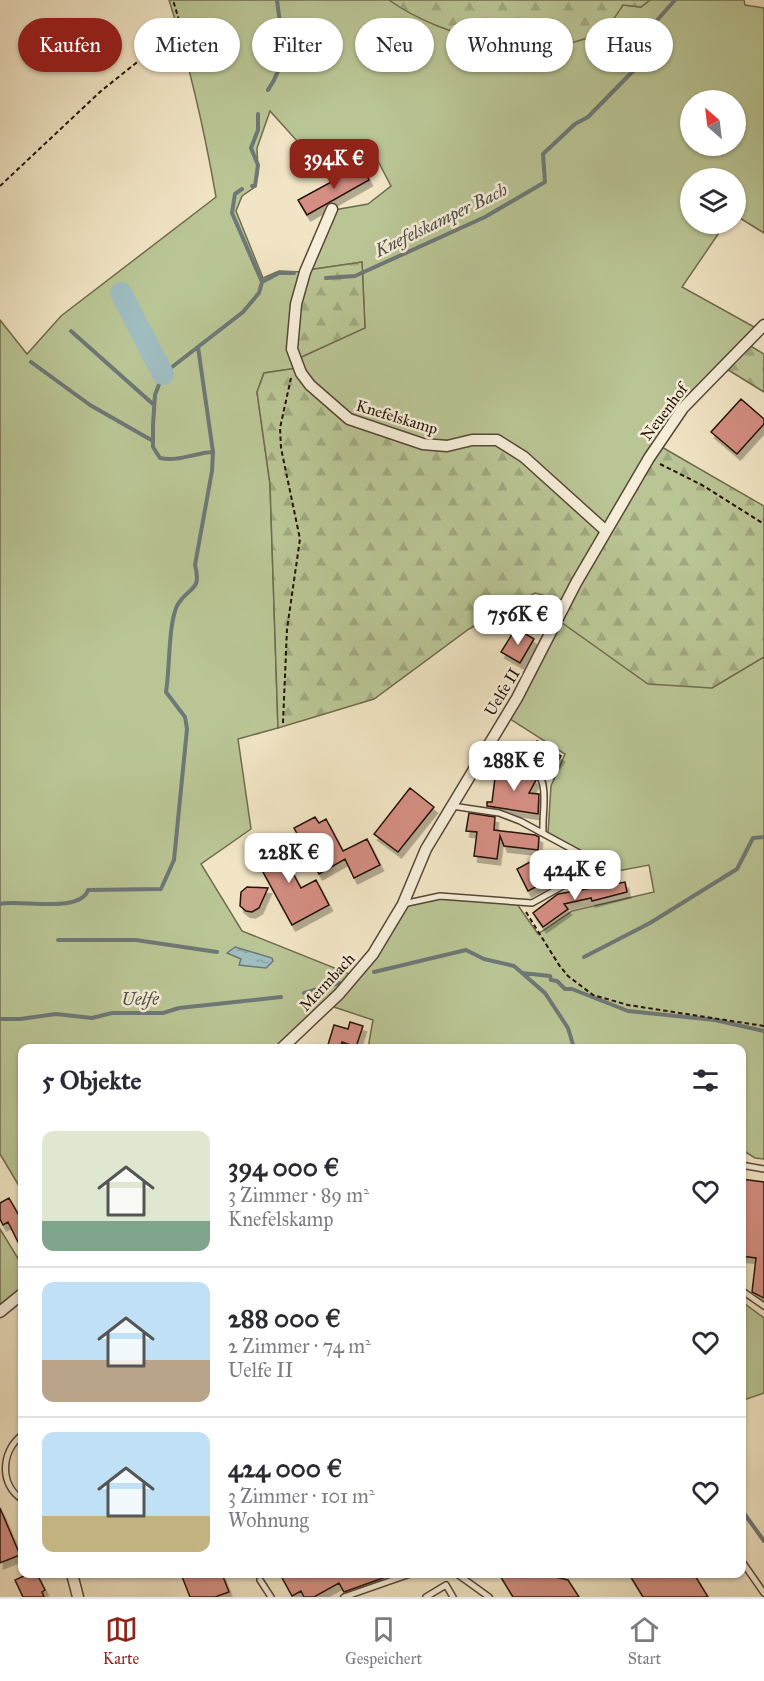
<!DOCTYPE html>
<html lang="de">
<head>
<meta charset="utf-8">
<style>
	:root { --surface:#fff; --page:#f2f2f3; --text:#2b2b33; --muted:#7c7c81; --line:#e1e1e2; --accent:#8f2418 }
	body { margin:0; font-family:"IM FELL Great Primer",serif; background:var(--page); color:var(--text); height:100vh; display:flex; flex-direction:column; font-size:22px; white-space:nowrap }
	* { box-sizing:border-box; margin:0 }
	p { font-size:20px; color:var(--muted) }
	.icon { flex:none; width:33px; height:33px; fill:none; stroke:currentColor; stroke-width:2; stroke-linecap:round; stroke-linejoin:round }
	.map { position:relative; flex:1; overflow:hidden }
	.sheet { position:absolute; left:18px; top:1044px; width:728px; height:534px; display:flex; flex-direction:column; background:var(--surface); border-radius:12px; box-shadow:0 2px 4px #0004 }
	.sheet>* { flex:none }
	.banner { position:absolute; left:18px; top:18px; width:729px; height:54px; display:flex; gap:12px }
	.needle { width:39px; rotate:332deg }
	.fabs { position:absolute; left:680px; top:90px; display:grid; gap:12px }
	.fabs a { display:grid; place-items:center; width:66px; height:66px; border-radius:50%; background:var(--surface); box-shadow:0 2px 4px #0004; font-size:30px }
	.price { position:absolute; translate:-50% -51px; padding:0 14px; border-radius:12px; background:#fff; color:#222; font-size:20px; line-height:39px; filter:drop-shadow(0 2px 3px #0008) }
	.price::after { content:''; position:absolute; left:50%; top:36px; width:18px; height:14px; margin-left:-9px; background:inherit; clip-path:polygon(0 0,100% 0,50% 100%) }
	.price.selected { background:var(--accent); color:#fff }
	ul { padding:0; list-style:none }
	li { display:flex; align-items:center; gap:18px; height:150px; padding:0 24px }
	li+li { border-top:2px solid var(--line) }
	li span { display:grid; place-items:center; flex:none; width:168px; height:120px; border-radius:12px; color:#555 }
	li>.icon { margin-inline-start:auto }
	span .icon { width:72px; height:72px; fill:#fffc; stroke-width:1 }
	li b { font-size:26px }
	h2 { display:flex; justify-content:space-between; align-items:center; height:72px; padding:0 24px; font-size:26px }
	.tag { padding:0 21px; border-radius:27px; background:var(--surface); box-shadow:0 2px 4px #0004; font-size:21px; line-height:54px }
	.tag.selected { background:var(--accent); color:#fff }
	.tabs { display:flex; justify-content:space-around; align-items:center; height:84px; border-top:2px solid var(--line); background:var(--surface); font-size:16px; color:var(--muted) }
	.tabs a { display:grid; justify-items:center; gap:3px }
	.tabs .selected { color:var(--accent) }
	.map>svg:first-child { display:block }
	.green { fill:#bac595; stroke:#706c4f; stroke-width:1.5; fill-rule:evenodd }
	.forest { fill:url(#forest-firs); stroke:#706c4f; stroke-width:1.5 }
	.water { fill:url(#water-ripples); stroke:#6e7876; stroke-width:1.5 }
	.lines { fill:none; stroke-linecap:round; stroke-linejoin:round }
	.stream { stroke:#6e7876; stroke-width:4 }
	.river { stroke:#9fbcbf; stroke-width:22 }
	.building { fill:#d48e82; stroke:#251209; stroke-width:1.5; filter:url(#shadow) }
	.lane-casing { stroke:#584738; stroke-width:8 }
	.street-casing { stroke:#584738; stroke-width:13 }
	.path { stroke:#251209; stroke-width:2; stroke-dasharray:4.5 3; stroke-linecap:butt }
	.lane { stroke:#f6eed9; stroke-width:5 }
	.street { stroke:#f6eed9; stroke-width:10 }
	.labels { text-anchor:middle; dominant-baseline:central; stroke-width:5; stroke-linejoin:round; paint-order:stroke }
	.street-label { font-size:16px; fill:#251209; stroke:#f6eed9 }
	.water-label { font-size:18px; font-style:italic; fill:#504e49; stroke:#f6eed9 }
</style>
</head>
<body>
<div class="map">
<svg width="764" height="1597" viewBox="0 0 764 1597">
	<defs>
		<pattern id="forest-firs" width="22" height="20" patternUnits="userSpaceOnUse" patternTransform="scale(1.5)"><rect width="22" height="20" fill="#bac595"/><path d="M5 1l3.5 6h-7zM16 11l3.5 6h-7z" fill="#a0a87f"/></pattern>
		<pattern id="water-ripples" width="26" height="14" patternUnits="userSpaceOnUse" patternTransform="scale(1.5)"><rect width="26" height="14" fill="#9fbcbf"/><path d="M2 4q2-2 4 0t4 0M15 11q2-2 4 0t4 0" fill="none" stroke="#89a1a3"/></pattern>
		<filter id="shadow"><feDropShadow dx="3.5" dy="6" stdDeviation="0" flood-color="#0004"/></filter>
	</defs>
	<rect width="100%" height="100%" fill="#f1e5c5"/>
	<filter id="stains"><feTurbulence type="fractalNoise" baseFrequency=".00333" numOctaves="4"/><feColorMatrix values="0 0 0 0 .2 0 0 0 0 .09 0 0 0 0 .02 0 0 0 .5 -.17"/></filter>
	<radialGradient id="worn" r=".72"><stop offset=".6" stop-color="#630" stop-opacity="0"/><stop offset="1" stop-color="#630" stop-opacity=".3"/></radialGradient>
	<path class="green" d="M169 0H389L466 37 505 46 558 44 600 32 623 5 641 7 650 0H744L745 5 764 8V233L735 215V178H690V224H725L682 287 756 328 681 407 644 460 606 526 547 478 526 456 507 443 498 438 485 437 437 445 350 418 312 384 297 359 365 327 362 262 308 270 334 210 368 204 391 186 369 144 315 161 270 111 257 148 258 173 255 187 242 196 236 211 263 278 279 271 303 272C295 302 283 339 297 368L264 373 257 392 270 484 278 728 238 739 251 829 201 864 242 931 352 975 278 1048H22V1191L0 1154V320L27 354 61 316 216 197C204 128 190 66 169 0ZM690 100H735V146H690Z
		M561 622 712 688 764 657V1159L755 1158 741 1149V1048H368L373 1020 331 1006 405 906 440 899 517 904 538 934 572 911 654 892 649 865 590 876 593 859 548 833 551 786 565 754 507 717Z
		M0 1229 22 1265V1287L0 1305Z
		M741 1301 764 1318V1393L741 1401Z"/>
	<path class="forest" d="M389 0H650L641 7 623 5C617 14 610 27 599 33 541 63 440 37 389 0Z
		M362 262 365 328 297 359V304L308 270Z
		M749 345 764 354V392L725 368Z
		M297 368 328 405 408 440 473 441 505 446 604 532 566 601 535 593 469 629 374 699 278 728 270 484 257 392 264 373Z
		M660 446 764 506V657L712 688 648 684 561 622 579 585Z"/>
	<path class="water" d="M235 947 272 958 273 961 266 968 239 965 241 959 227 953Z"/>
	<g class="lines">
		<path class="stream" d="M268 90C290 58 281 36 277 0
			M252 186H255L258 165 251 148 258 130V114
			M242 189 235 194 232 213 262 282
			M326 278 355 276 485 217 545 182 543 154 575 124 588 117 637 67 644 35 675 0
			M262 282 279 273H294
			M71 331 154 405
			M198 347 213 452
			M31 362 90 405 153 441
			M0 904C19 899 80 914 88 890L161 889 174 860 187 729 185 717 166 692C170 670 168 621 178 604 189 586 202 592 195 565L212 471 213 452C194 453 178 462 160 458L153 447V425L155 395 163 374 243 312 259 293 262 282
			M58 940H136L217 952
			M584 957 650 923 737 869 753 838 764 837
			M374 972 466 950 484 959 514 966 545 993 568 1028 574 1048
			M522 973 550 976 551 980 557 981 565 989H572L628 1011 715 1020 764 1031
			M304 993 339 983
			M0 1019H20L56 1014 92 1018 112 1013H163L179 1008 281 997
			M741 1509 764 1541"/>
		<path class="river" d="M121 293 163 374"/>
	</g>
	<path class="building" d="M362 166 369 180 307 215 298 200 335 180 332 175 342 169 345 175Z
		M741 399 764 419V424L737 454 711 432Z
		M516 628 534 639 520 663 501 652Z
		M537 741 561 756 550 773 545 769 542 773 524 761Z
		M496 770H518L536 780 529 793 539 794 538 814 487 806V802H492Z
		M410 788 434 807 398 852 374 834Z
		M469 813 495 817 494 830 535 835 539 837 538 850 504 846 500 836 497 859 474 856 477 832 466 831Z
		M315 817 319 823 326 819 343 851 367 839 380 865 354 878 345 859 319 874 294 828Z
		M274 838 301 888 316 880 329 905 292 925 251 850Z
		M543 855 555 877 528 891 517 869Z
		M625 882 627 892 592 901 591 898 564 904 568 909 543 927 533 913 558 894Z
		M247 887 268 888 259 908 252 912 246 911 240 906 241 892Z
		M350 1022 363 1026 356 1047 342 1042 340 1048H327L334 1025 348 1029Z
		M741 1179 764 1182V1298L752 1292 756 1258 741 1256Z
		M9 1198 22 1221V1250L8 1222 3 1225 0 1219V1203Z
		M0 1508 20 1555 0 1563Z
		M28 1574H37L45 1590 42 1592 44 1597H23L15 1580Z
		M181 1574H222L229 1592 215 1597H190Z
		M280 1574H394L344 1592 339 1583 314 1597H304L301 1591 292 1596Z
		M499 1574H543L568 1580 579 1597H513Z
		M629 1574H694L708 1597H643Z"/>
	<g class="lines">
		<g class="lane-casing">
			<path id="lane" d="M482 757C500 762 539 762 543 785 546 801 542 817 543 833
				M403 904 440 896 532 903 579 877C587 868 586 864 581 854L520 821 499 813 452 806
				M741 1165 764 1169
				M741 1290 764 1306
				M22 1435C0 1452 0 1486 22 1499
				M741 1560 764 1593
				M457 1574 489 1597
				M260 1580 271 1597
				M344 1597 410 1574
				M426 1597 446 1585 453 1597"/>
		</g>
		<g class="street-casing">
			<path id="street" d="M332 209 305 272 296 304 292 349 301 373 310 385 349 419 423 444 447 446 472 440H497L524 457 606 531
				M282 1048 339 994 373 954 403 904 426 849 517 698 576 583 649 458 683 408 764 325
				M0 1312 22 1294
				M72 1574 78 1597"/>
		</g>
		<path class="path" d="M0 186 101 91 181 27 173 0
			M660 464 702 485 764 524
			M283 723 287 629 300 539 281 448 280 428 291 378
			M526 912 559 965 568 976 593 995 628 1005 764 1026"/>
		<use href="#lane" class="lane"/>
		<use href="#street" class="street"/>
	</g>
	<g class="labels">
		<g class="street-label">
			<text transform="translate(664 412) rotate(-53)">Neuenhof</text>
			<text transform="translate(397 417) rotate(17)">Knefelskamp</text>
			<text transform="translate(502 692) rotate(-59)">Uelfe II</text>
			<text transform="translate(327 982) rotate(-47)">Mermbach</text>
		</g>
		<g class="water-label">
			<text transform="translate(441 220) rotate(-26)">Knefelskamper Bach</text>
			<text transform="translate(140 999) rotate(-1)">Uelfe</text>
		</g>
	</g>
	<rect width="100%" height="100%" filter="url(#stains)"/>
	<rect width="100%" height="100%" fill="url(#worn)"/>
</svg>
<div class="fabs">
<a><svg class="needle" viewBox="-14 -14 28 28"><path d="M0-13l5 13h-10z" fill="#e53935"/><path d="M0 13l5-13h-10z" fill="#7c7c81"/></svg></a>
<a><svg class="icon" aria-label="layers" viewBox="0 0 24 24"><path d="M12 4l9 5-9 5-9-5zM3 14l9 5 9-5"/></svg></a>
</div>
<b class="price selected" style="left:334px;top:190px">394K €</b>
<b class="price" style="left:518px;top:646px">756K €</b>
<b class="price" style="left:514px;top:792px">288K €</b>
<b class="price" style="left:289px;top:884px">228K €</b>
<b class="price" style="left:575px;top:901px">424K €</b>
<div class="banner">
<a class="tag selected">Kaufen</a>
<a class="tag">Mieten</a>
<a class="tag">Filter</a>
<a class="tag">Neu</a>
<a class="tag">Wohnung</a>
<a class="tag">Haus</a>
</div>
<section class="sheet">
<h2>5 Objekte<svg class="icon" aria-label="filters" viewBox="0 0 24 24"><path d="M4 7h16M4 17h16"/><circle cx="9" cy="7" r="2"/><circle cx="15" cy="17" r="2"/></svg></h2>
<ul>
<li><span style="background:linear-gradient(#dfe7d0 75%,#7fa58c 0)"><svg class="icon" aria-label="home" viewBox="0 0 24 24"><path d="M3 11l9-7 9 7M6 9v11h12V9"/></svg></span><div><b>394 000 €</b><p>3 Zimmer · 89 m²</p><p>Knefelskamp</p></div><svg class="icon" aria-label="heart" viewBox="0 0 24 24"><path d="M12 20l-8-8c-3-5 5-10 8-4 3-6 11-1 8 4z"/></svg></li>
<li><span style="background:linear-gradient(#bfe0f5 65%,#b9a48a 0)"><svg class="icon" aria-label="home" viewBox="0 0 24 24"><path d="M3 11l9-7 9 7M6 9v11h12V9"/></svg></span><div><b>288 000 €</b><p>2 Zimmer · 74 m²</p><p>Uelfe II</p></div><svg class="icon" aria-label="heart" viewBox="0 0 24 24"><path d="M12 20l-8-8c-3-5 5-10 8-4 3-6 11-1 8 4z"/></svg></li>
<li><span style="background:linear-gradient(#bfe0f5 70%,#c2b280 0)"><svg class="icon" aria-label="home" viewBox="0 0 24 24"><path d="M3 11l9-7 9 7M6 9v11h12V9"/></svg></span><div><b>424 000 €</b><p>3 Zimmer · 101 m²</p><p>Wohnung</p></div><svg class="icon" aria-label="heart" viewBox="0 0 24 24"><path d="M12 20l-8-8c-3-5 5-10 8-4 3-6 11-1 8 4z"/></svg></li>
</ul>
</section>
</div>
<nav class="tabs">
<a class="selected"><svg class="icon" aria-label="map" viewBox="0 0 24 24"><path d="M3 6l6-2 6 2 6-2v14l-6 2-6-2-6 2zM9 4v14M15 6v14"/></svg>Karte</a>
<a><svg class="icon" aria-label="saved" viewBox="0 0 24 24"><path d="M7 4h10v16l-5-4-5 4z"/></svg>Gespeichert</a>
<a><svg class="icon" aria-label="home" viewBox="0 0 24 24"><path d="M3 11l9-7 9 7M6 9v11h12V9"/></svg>Start</a>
</nav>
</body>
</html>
